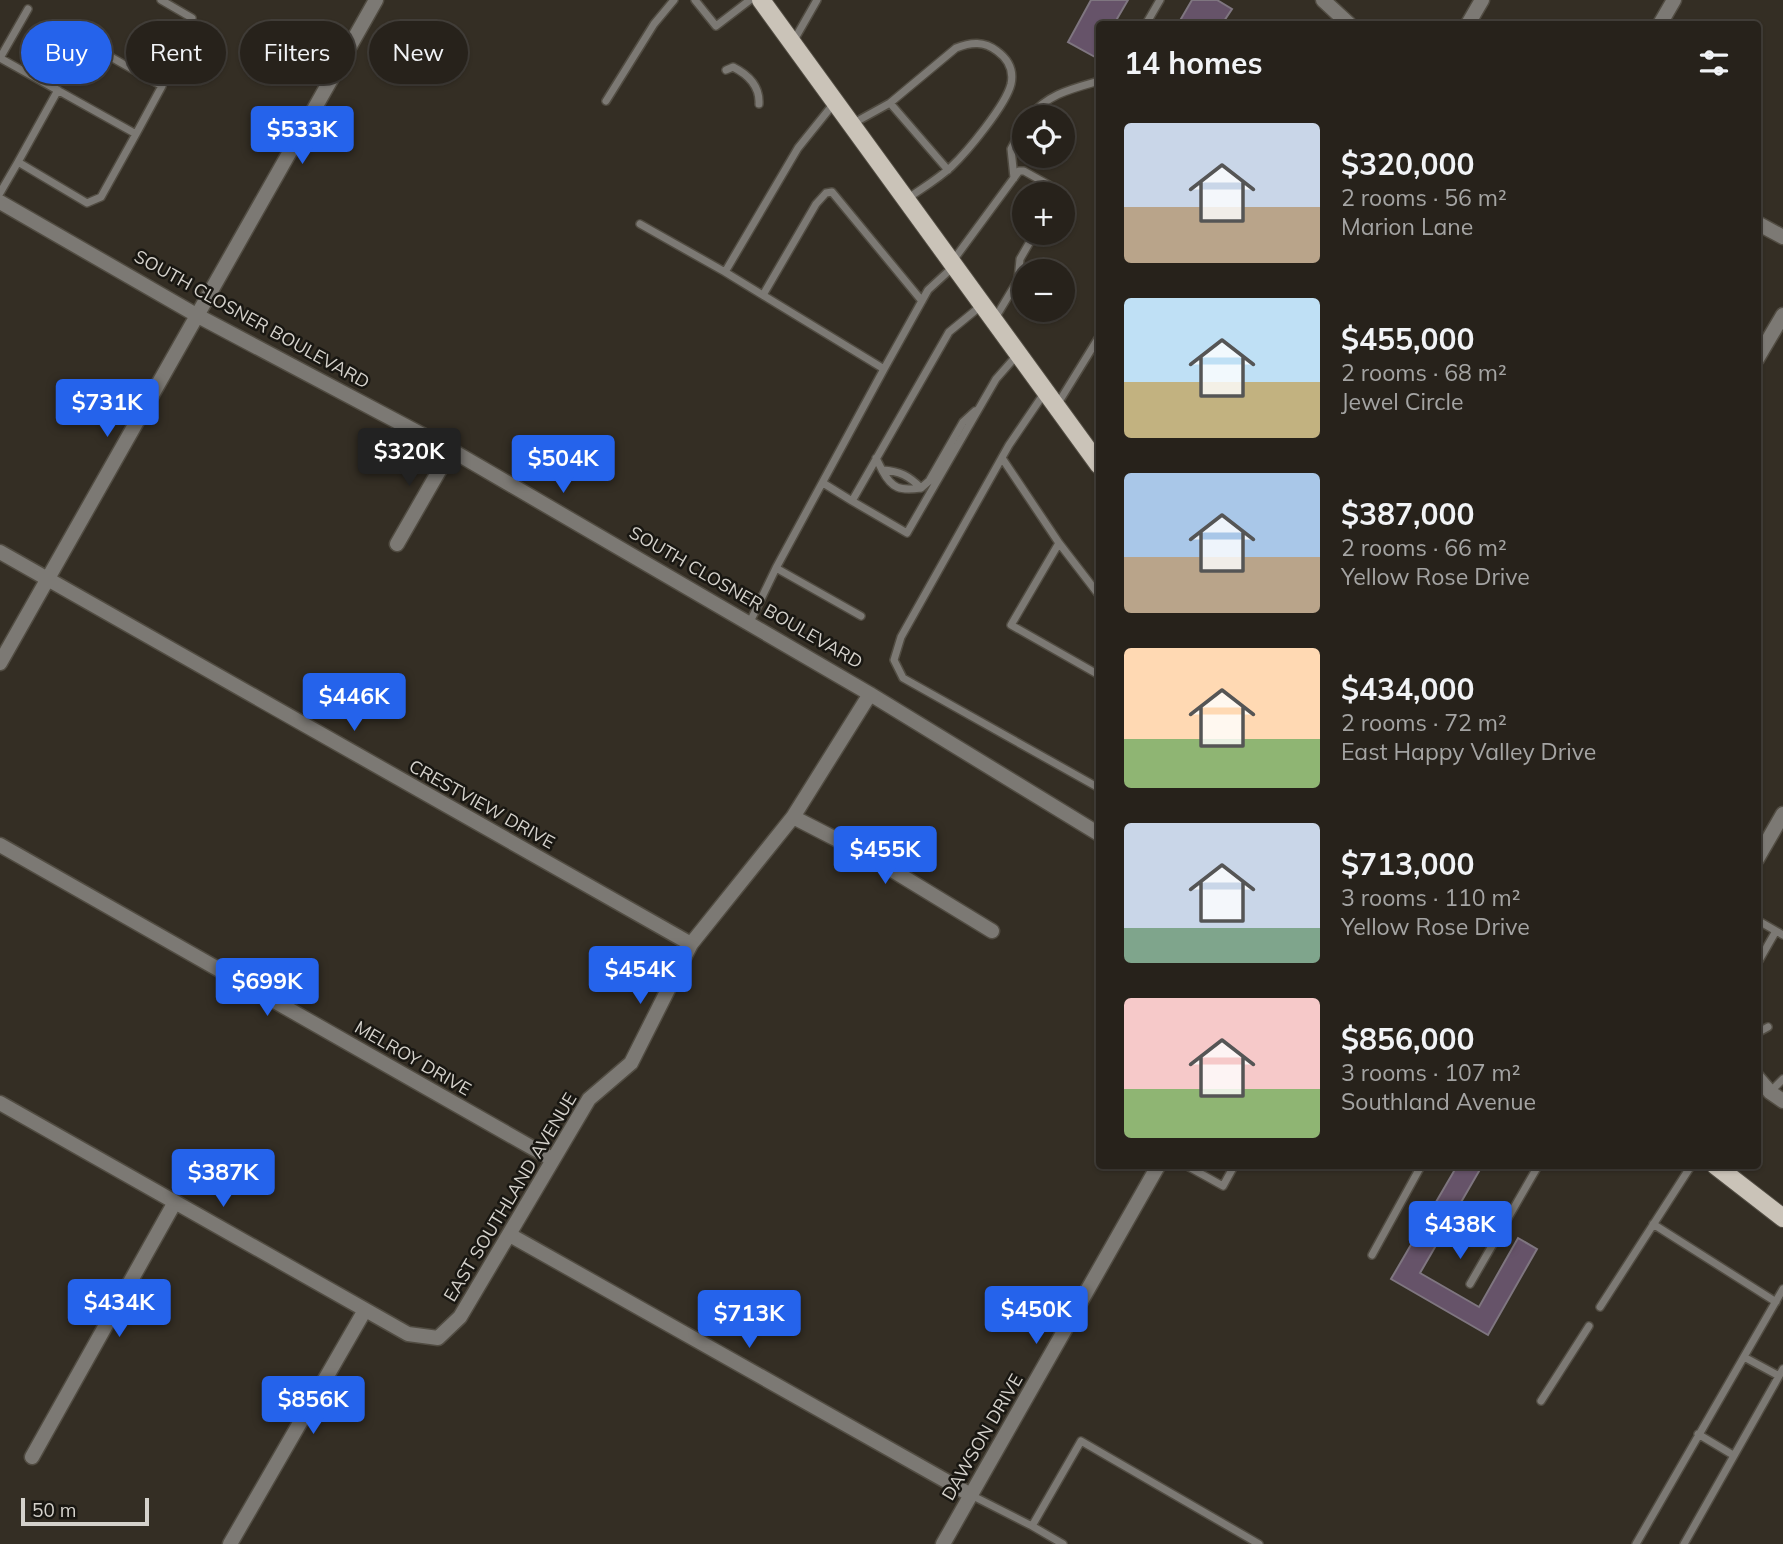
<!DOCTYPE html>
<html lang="en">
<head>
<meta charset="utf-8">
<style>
	:root { --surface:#27221b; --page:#332f28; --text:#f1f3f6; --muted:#a4a4a3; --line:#433f3a; --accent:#2563eb }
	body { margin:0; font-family:Mulish,sans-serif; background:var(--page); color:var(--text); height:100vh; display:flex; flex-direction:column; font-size:26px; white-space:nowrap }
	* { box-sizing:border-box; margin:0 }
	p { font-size:23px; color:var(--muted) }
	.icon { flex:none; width:38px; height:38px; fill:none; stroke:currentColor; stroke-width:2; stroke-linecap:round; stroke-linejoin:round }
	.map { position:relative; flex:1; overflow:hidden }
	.drawer { position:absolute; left:1096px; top:21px; width:665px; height:1148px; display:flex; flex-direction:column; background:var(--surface); border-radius:7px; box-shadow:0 2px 5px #0004,0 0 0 2px var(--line) }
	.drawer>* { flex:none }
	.hud { position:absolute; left:21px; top:21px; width:665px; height:63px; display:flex; gap:14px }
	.fabs { position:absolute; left:1012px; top:105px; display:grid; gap:14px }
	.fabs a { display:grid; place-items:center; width:63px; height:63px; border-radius:50%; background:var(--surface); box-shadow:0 2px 5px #0004,0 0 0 2px var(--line); font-size:35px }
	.scale { position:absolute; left:21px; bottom:18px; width:128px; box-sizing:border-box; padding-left:7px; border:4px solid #d5d2cc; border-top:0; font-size:19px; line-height:24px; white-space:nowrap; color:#d5d2cc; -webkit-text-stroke:5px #191712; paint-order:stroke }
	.price { position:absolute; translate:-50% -60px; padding:0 16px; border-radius:7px; background:var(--accent); color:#fff; font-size:23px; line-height:46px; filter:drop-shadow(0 2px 4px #0008) }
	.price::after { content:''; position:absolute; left:50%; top:42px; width:21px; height:16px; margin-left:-10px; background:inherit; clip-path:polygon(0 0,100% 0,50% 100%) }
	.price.on { background:#222; color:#fff }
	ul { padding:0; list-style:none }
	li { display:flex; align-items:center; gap:21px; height:175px; padding:0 28px }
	li span { display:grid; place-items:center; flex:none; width:196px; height:140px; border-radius:7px; color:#555 }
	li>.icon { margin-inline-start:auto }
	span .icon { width:84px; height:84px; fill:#fffc; stroke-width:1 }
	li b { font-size:30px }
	h2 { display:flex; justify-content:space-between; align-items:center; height:84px; padding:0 28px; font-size:30px }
	.pill { padding:0 24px; border-radius:32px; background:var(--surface); box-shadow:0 2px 5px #0004,0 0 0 2px var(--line); font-size:24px; line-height:63px }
	.pill.on { background:var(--accent); color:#fff }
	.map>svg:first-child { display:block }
	.building { fill:#665369; stroke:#7f7680; stroke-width:2 }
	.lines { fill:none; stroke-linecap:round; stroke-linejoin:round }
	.lane-casing { stroke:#514c42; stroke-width:10 }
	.street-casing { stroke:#514c42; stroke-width:17 }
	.primary-casing { stroke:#514c42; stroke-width:20 }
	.lane { stroke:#7c7974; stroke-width:7 }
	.street { stroke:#7c7974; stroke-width:14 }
	.primary { stroke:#cac3b8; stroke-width:18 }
	.labels { text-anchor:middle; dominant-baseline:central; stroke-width:5; stroke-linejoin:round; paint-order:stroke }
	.street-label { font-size:18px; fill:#d5d2cc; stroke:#191712 }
</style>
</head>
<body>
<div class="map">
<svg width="1783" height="1544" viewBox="0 0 1783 1544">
	<rect width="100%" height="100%" fill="#342e24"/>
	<path class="building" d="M1091 0H1128L1114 24H1099V50L1095 57 1068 42Z
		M1192 0H1217L1232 9 1222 24H1178Z
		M1457 1166H1482L1420 1273 1479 1307 1518 1238 1537 1249 1488 1335 1391 1279Z"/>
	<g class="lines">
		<g class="lane-casing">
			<path id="lane" d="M161 0 192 18 166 65
				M695 0 716 26 750 0
				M1146 24 1160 0
				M72 35 162 86 136 134
				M793 42 817 0
				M0 58 136 134 101 197 87 203 18 162 0 193
				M0 58 28 9
				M726 70 733 67C749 75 760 86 759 104
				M606 101 654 24 674 0
				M835 102 798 148 725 272 884 369 928 290 953 267
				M890 103 948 170
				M1029 117C1048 94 1071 89 1099 81
				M852 124 890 103 956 48C971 42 984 41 997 51 1008 59 1014 70 1011 84 1006 105 967 152 951 167 938 179 921 189 907 199
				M18 162 58 90
				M1014 178 1011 149 1024 124
				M640 224 725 272
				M952 262 1019 171H1024L1049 185 1052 194
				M763 295 816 204 826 193 832 192 922 301
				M982 305 949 332 852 501 907 533 996 379 1018 354
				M994 320 1018 280 1020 259 1035 233
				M1045 392 1009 445 901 637 894 660 903 678 1099 788
				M1057 405 1099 337
				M876 458 882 470C900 471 909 476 921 488L929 481 963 422 975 411
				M1002 458 1059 543
				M882 470C892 489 900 491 921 488
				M823 483 852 501
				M776 568 861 616
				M1099 595 1059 543 1011 625 1099 675
				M749 624 776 568 884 369
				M1757 920 1783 935
				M1757 964 1776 931
				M1757 1033 1768 1027
				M1770 1092 1783 1079
				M1187 1166 1223 1186 1234 1166
				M1653 1224 1776 1302
				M1372 1255 1421 1166
				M1470 1284 1538 1166
				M1600 1307 1691 1166
				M1744 1357 1779 1376
				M1541 1401 1589 1326
				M1698 1434 1733 1455
				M971 1495 1032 1526 1081 1441 1259 1544
				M1032 1526 1063 1544
				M1636 1544 1783 1289
				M1684 1544 1783 1369"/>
		</g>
		<g class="street-casing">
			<path id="street" d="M1323 0 1349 24
				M1468 24 1482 0
				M1660 24 1674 0
				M0 202 198 316 451 450 870 694 1099 834
				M1757 223 1783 237
				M1757 359 1783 315
				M397 544 451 450
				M0 552 691 944
				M0 663 376 0
				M793 817 869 856 992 931
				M0 845 552 1159
				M1757 859 1783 814
				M1757 1077 1770 1092 1783 1101
				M0 1103 408 1334 438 1338 460 1317 589 1099 631 1063 691 944 793 817 870 694
				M510 1235 971 1495
				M32 1457 175 1202
				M230 1544 365 1310
				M943 1544 1158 1166"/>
		</g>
		<g class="primary-casing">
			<path id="primary" d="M761 0 1099 465
				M1716 1166 1783 1218"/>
		</g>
		<use href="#lane" class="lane"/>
		<use href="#street" class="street"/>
		<use href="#primary" class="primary"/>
	</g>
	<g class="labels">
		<g class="street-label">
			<text transform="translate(252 319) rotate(29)">SOUTH CLOSNER BOULEVARD</text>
			<text transform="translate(746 597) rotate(30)">SOUTH CLOSNER BOULEVARD</text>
			<text transform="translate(482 804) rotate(29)">CRESTVIEW DRIVE</text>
			<text transform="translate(413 1058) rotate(30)">MELROY DRIVE</text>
			<text transform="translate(510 1197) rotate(-59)">EAST SOUTHLAND AVENUE</text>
			<text transform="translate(982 1437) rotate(-60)">DAWSON DRIVE</text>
		</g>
	</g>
</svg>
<div class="fabs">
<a><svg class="icon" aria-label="locate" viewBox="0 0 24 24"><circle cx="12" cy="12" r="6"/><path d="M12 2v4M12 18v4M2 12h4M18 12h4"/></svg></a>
<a>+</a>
<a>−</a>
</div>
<div class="scale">50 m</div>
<b class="price" style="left:302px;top:166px">$533K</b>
<b class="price" style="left:107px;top:439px">$731K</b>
<b class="price on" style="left:409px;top:488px">$320K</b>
<b class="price" style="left:563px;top:495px">$504K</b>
<b class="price" style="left:354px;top:733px">$446K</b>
<b class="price" style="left:885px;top:886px">$455K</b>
<b class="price" style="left:640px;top:1006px">$454K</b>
<b class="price" style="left:267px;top:1018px">$699K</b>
<b class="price" style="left:223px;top:1209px">$387K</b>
<b class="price" style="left:1460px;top:1261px">$438K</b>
<b class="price" style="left:119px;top:1339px">$434K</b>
<b class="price" style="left:1036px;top:1346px">$450K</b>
<b class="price" style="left:749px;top:1350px">$713K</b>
<b class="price" style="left:313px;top:1436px">$856K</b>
<div class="hud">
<a class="pill on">Buy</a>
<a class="pill">Rent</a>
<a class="pill">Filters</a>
<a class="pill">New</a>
</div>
<section class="drawer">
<h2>14 homes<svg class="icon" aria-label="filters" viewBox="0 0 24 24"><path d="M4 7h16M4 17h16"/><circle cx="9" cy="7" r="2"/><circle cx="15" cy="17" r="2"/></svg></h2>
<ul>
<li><span style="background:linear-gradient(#c9d6e8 60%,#b9a48a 0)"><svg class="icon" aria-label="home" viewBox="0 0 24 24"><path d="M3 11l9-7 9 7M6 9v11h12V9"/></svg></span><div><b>$320,000</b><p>2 rooms · 56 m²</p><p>Marion Lane</p></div></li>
<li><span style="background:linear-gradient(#bfe0f5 60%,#c2b280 0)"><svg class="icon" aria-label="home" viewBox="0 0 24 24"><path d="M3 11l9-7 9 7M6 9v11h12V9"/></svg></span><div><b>$455,000</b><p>2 rooms · 68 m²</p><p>Jewel Circle</p></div></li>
<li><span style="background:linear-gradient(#a9c7e8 60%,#b9a48a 0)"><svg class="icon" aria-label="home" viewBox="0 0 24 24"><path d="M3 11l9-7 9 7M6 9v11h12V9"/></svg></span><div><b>$387,000</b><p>2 rooms · 66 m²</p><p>Yellow Rose Drive</p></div></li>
<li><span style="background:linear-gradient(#ffd9b3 65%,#8fb573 0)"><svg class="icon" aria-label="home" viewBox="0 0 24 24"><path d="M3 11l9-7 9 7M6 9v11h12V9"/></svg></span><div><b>$434,000</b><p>2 rooms · 72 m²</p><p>East Happy Valley Drive</p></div></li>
<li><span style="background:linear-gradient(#c9d6e8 75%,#7fa58c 0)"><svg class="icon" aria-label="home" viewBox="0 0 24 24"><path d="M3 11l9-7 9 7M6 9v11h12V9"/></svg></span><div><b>$713,000</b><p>3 rooms · 110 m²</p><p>Yellow Rose Drive</p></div></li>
<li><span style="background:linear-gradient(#f6c9c9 65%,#8fb573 0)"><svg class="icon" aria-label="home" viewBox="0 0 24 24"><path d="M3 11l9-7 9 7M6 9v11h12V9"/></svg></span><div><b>$856,000</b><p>3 rooms · 107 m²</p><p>Southland Avenue</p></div></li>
</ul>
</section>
</div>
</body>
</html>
